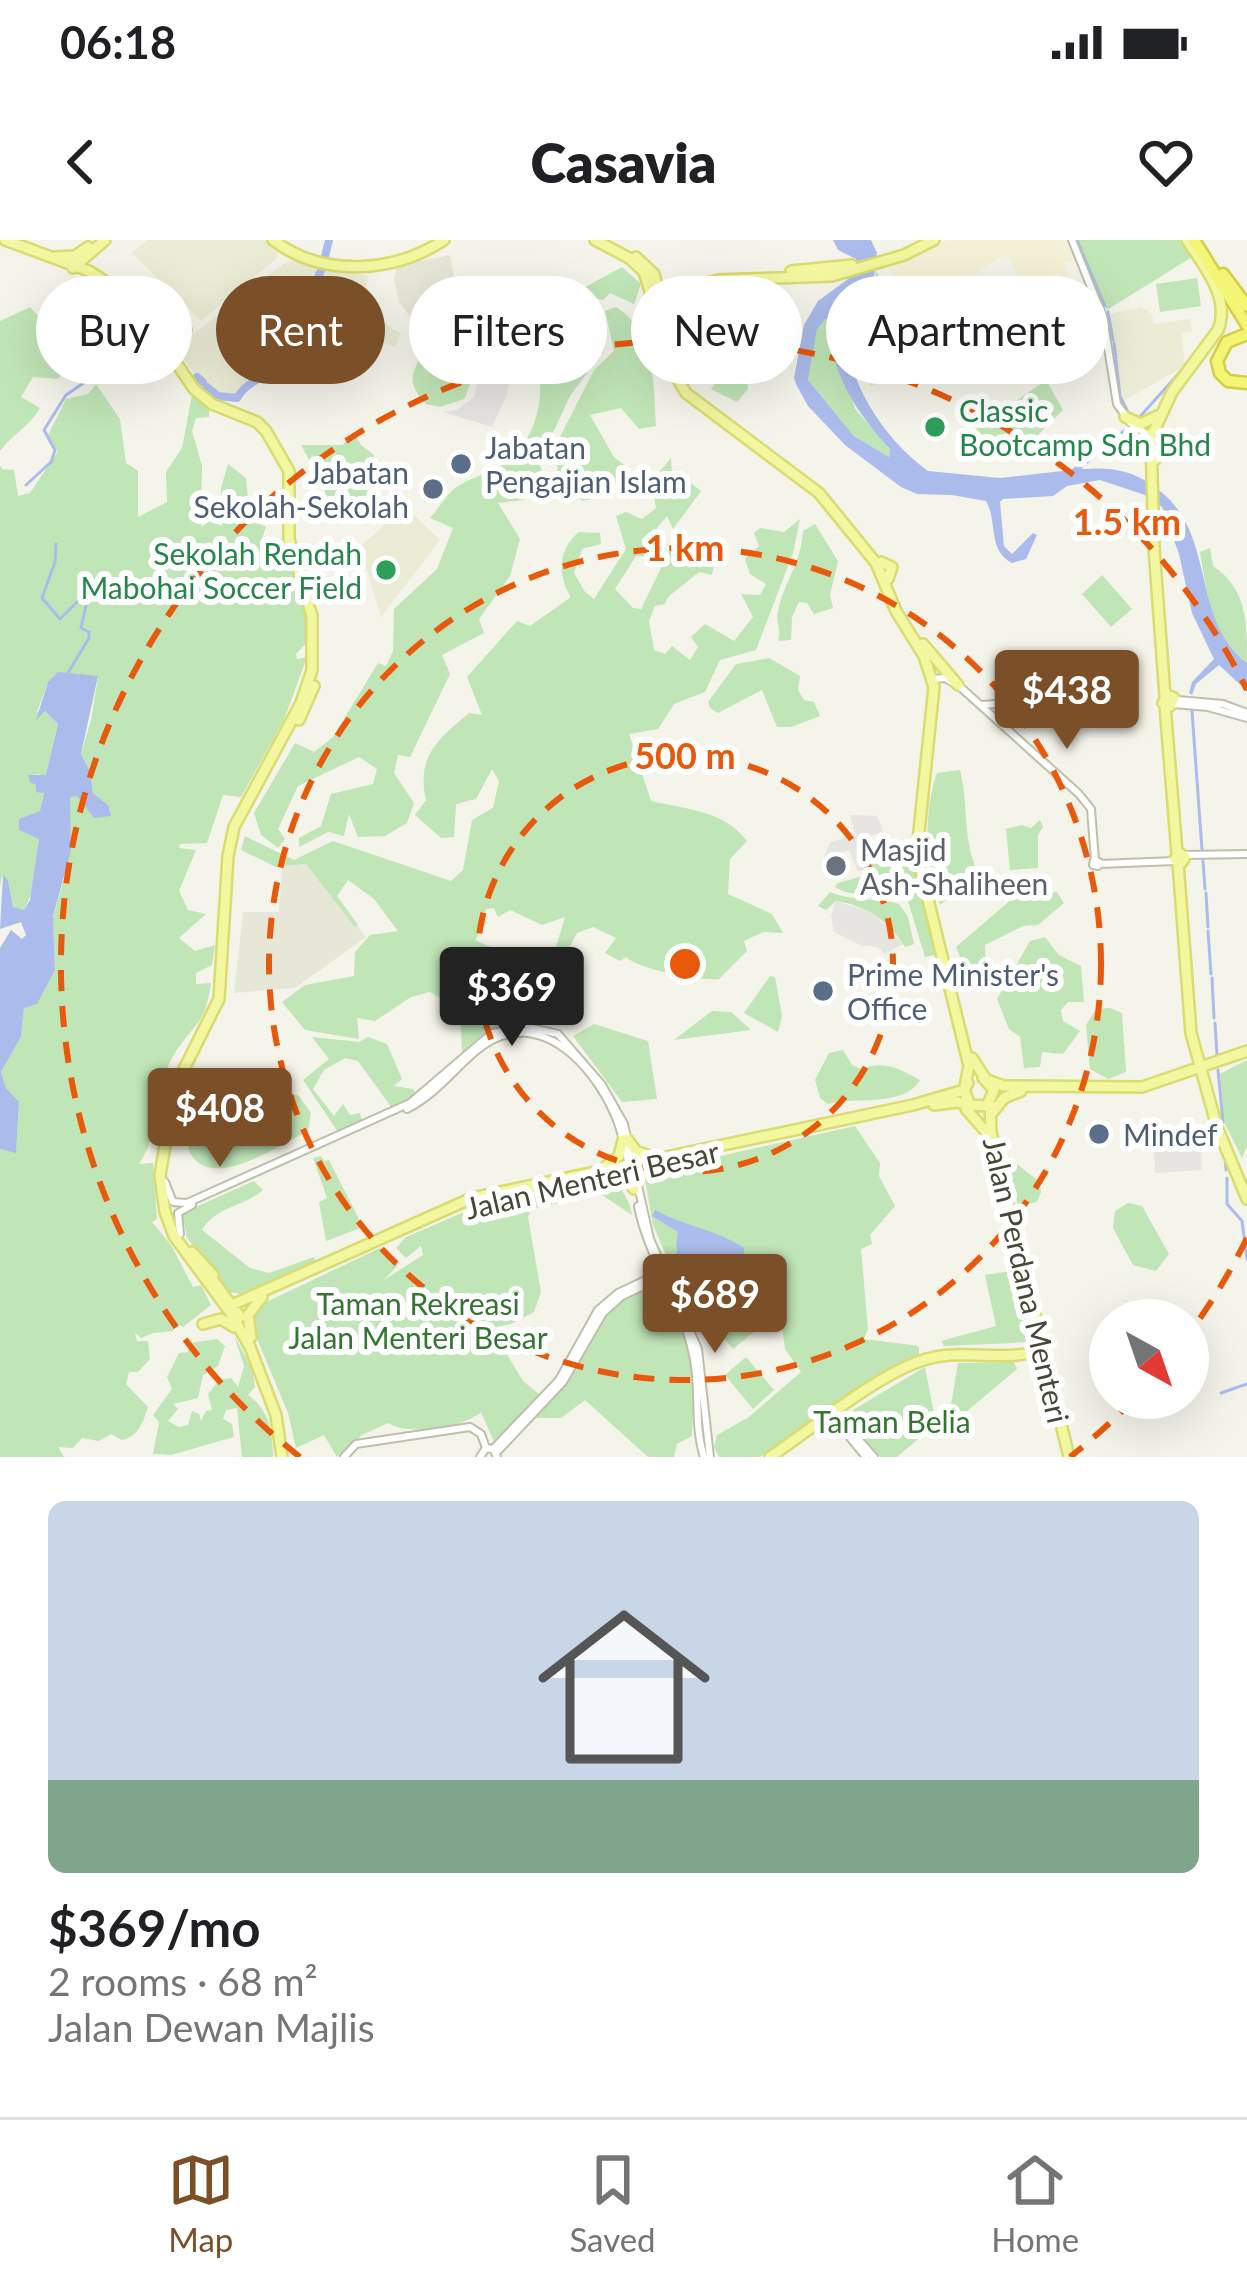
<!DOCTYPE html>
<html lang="en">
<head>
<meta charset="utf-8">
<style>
	:root { --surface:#fff; --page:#f2f2f2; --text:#202124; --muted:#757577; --line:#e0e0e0; --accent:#7b4f27 }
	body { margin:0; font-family:Lato,sans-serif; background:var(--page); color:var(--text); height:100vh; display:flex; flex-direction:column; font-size:45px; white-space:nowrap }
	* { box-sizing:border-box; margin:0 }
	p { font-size:39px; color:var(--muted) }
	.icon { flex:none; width:66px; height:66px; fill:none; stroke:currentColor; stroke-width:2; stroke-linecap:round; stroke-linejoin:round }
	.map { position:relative; height:1217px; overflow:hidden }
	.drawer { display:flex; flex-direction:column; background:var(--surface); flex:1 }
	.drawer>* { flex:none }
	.hud { position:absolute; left:36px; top:36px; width:1176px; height:108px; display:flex; gap:24px }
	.needle { width:78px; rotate:140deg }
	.fabs { position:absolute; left:1089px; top:1059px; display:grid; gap:24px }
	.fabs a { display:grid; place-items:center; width:120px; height:120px; border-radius:50%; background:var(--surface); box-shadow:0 12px 48px #0002; font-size:60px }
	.price { position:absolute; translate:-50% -102px; padding:0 27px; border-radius:12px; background:var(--accent); color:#fff; font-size:39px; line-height:78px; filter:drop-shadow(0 3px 6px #0008) }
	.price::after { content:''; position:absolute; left:50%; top:72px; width:36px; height:27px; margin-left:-18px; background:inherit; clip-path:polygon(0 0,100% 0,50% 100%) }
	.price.on { background:#222; color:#fff }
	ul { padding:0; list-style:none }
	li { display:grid; align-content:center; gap:24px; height:636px; padding:0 48px }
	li+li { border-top:3px solid var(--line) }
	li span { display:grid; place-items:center; height:372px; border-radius:18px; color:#555 }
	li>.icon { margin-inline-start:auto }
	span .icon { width:216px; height:216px; fill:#fffc; stroke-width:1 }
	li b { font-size:51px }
	.chip { padding:0 42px; border-radius:54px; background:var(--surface); box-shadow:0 12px 48px #0002; font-size:42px; line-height:108px }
	.chip.on { background:var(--accent); color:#fff }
	.status { display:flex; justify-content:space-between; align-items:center; height:84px; padding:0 60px; background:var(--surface); direction:ltr }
	.status svg { height:33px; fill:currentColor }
	header { display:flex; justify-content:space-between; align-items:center; height:156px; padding:0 48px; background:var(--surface); font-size:54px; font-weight:800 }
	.tabs { display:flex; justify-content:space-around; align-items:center; height:168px; border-top:3px solid var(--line); background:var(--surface); font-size:33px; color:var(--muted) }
	.tabs a { display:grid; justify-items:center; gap:6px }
	.tabs .on { color:var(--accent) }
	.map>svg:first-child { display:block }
	.residential { fill:#e7e7d8 }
	.commercial { fill:#f4f1d7 }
	.education { fill:#ebecd5 }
	.green { fill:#c0e5b6; fill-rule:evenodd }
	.parking { fill:#e6e5e1 }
	.water { fill:#abbcec; fill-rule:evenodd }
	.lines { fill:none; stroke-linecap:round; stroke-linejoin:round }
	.stream { stroke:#abbcec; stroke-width:3 }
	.river { stroke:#abbcec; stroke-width:8 }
	.minor-casing { stroke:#bfbfad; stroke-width:10 }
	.major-casing { stroke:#d9dc70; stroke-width:14 }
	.highway-casing { stroke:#d3ce45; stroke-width:15 }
	.minor { stroke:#fff; stroke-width:6 }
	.major { stroke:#f3f79f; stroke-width:9 }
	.highway { stroke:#f4f475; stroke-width:10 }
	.ring { fill:none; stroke:#e8590c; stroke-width:6; stroke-dasharray:21 15 }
	.leisure-dot { fill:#2e9e5b; stroke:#fff; stroke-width:4.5 }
	.service-dot { fill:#5c6f8a; stroke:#fff; stroke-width:4.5 }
	.worship-dot { fill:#6b7280; stroke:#fff; stroke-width:4.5 }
	.labels { text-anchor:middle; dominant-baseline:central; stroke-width:12; stroke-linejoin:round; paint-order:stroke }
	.leisure-label { font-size:30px; fill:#27864d; stroke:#fff; text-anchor:start }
	.service-label { font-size:30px; fill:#4e5e75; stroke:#fff; text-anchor:start }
	.worship-label { font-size:30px; fill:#5b616d; stroke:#fff; text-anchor:start }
	.street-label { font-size:30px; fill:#474738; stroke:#fff }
	.park-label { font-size:30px; fill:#32762f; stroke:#fff }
	.centre { fill:#e8590c; stroke:#fff; stroke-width:6 }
	.ring-label { font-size:36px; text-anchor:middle; font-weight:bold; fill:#e8590c; stroke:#fff; stroke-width:12; stroke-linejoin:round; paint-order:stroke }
</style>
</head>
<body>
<div class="status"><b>06:18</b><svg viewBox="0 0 49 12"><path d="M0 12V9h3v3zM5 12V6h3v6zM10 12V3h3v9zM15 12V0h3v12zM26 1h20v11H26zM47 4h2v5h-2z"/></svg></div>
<header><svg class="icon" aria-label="back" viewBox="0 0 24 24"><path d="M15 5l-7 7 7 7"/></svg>Casavia<svg class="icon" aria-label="heart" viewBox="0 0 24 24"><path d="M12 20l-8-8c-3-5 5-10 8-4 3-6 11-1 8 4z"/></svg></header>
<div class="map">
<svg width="1247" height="1217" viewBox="0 0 1247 1217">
	<rect width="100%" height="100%" fill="#f4f4ea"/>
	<path class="residential" d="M450 15 463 82 461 98H438L421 89 399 63 394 39 397 26Z
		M910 112 919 131 870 146 864 133Z
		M306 624 366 697 295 748 234 753 243 672H279L282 627Z"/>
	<path class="commercial" d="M947 0H1066L1074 20 1064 23 1081 85 1053 102 1007 15 993 21 902 88 894 70 893 38 889 28Z"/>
	<path class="education" d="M147 0H269L278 8 276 19 201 81 132 13Z
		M294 21 320 25 319 30 278 64 297 75 299 83 274 104 277 116 233 158H220L195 135 180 114 182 103 283 24Z
		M327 26 368 36 363 69 401 94 395 107 382 102 359 105 342 121 314 125 310 118 321 97 318 87 301 76Z
		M1142 67 1152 74 1154 84 1190 79 1192 91 1181 93 1185 126 1123 161 1108 74Z
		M405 266 440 300 381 377 360 307Z"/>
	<path class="green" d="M1076 0H1180L1192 17 1107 70Z
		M622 27 641 44 634 64 610 53 603 60 589 57 579 72 582 86 596 81 605 99 603 112 570 156 539 223 546 242 523 260 498 263 520 299 510 336 479 379 484 393 442 415 450 434 410 517 398 515 394 533 414 563 407 583 385 596 358 597 349 574 344 596 328 592 299 607V598L321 586 331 554 373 544 377 529 359 517 298 546 278 589 285 599 278 608 261 595 254 573 295 503 314 512 333 497 378 423 386 426 393 411 394 369 437 329 453 288 430 278C438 269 445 257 454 249 469 237 490 234 505 223 538 201 549 146 533 112L541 98 562 99 561 74 552 65Z
		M876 31C885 46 885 68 878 84L861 86 845 73 847 63 873 45Z
		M1197 38 1201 66 1160 72 1156 44Z
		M704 60 713 99 681 106 672 67Z
		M30 67 75 117 58 139 33 137 21 157 40 168C30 186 12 195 0 211V81Z
		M616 67C655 91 654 145 656 186L639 189 621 168 590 175 614 217 628 228 607 256 582 261 557 233 558 201 594 130 614 111 605 71Z
		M825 79 829 80 855 169 890 209 889 217 854 196 808 140 817 90Z
		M424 101C445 106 463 120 472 140L464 159 440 167 426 164C400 135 419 133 424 101Z
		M729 123 747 127 748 149 737 162 711 149Z
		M1046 140 1063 170 1018 215 974 191Z
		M96 144 120 179 126 223 138 231V277L167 262 166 232 182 208 192 155 209 168V177L196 178 192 191 202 226 201 287 210 281 222 286 221 248 228 224 246 238 250 279 266 287 260 304 284 298 312 397 296 414 297 419 307 417 284 480 241 557 223 555 207 603 180 604 179 608 196 610 179 651 188 670 206 674 179 698 195 711 215 705 212 725 196 733V744L211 743C205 787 194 782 173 816 154 849 161 892 139 924L153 923 157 979 152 982 171 1005 193 1047 201 1045 211 1065 183 1087 177 1084 173 1091 153 1093 141 1098 135 1093 137 1101H148L150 1119 138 1132H129L126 1144 148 1167C143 1181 139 1197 122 1200L111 1194 99 1201 82 1198 73 1208 58 1207 64 1217H0V909L16 912 19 863 6 848 1 832 21 797 24 767 55 730 53 677 68 625 70 556 77 555 94 577 108 565 93 553 90 531 81 514 91 480 98 437 48 442 37 472 45 471 58 484 46 536 36 534V545L44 552C35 591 44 634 24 670L13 667 8 640 2 636 0 647V225L2 229 14 230 18 256 30 253 58 211 47 197 66 159 88 154Z
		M355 195 361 205 374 215 367 254 370 269 335 273 328 268 324 247 301 205H343L349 196Z
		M671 218 672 236 660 247 668 259 691 243 701 251 673 289 667 276 657 288 651 317 636 316 615 349 633 368 641 369 670 310 703 321 708 308 717 311 712 335 699 332 668 357 665 364 655 366 649 381 654 410 665 414 672 406 690 420 698 407 691 397 705 384 734 401 753 377 741 354 760 355 766 344 750 334 745 319 759 306 754 293 760 288 784 292 800 279 793 313 756 410 720 420 705 452 674 464 658 489 629 494 651 561C686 569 725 571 747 601L730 619 728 654 772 674 783 693 763 692 744 701 747 711 719 739C698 741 641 730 626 717L620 721 605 713 616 698 593 687 577 693 568 710 572 725C545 749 513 732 482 724L467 763 514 783 483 794 462 812 460 770 430 752 411 757 375 781 357 778 359 799 305 790 282 762 305 745 354 736 355 712 370 695 398 691 374 659 348 640 337 656 358 685 355 687 306 624 276 627 241 610 245 596 294 620 333 601 451 641 463 630 472 580 493 568 499 541 492 529 476 559 456 564 454 597 441 598 415 575 426 560C416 517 438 499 469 473L482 475 467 437 517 381 530 386 571 357C557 336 558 309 579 292L600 293 601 304 582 309 574 333 585 352 594 359 626 309 616 276 626 272 642 279 656 268 651 242ZM494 668 498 677 510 670 542 685 565 677 556 707 536 728 475 700 487 682 483 677 486 669Z
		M815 284 838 321 830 355 833 368 814 374 807 363 799 362 792 377 791 400 778 401C782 388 775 383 778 371 784 342 801 324 803 291Z
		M1210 308 1213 326C1247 349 1247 381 1247 423 1211 395 1207 355 1200 312Z
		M1102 335 1132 369 1111 387 1082 354Z
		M769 418 800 436 798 450 804 460 814 462 820 476 791 487H777L762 450 718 473 710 468 708 462 736 424Z
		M960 530C969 564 962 604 979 634L940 665C925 625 923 574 937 533Z
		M1040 580 1043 587 1038 595V628L1010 630 1006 589 1022 585 1031 588Z
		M872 602 895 606 893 632C873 647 859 662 835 647L838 643 870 634 863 605Z
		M909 604V612L911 604 914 608 935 715 925 717 908 661 910 647 902 633 900 607Z
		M1056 651 1064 663 1038 685 1023 686 985 705 986 738 982 748 972 746 956 707 1020 652 1043 661Z
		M830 652C853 662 876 657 899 664L908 677 914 704 905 707C889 681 867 666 836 661L826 670 818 666Z
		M1045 697 1059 715 1081 726 1084 762H1068L1061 770 1063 781 1080 791 1063 814 1042 812 1040 827 1024 828 1020 797 1009 789 997 759 1030 701Z
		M770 736 775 737 782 776 778 792 744 773Z
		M1110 768 1122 773 1126 832 1108 839 1090 829 1086 785 1096 769Z
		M712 771 731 772 751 790 674 800Z
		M594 784 648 801 657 859 622 862 573 796Z
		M312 797 359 802 368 797 387 804 402 839 394 846 413 849 417 855 392 868 358 821 345 818 324 830 313 849 334 876 343 864 350 875 360 873 362 881 338 892 303 840 329 819Z
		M843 810 852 825 861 829C884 820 898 828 920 840 903 868 856 856 828 864L820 858 815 840 829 813Z
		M1247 820V906L1242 918 1224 882 1220 834Z
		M289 853 299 856 311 873 308 891C277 906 206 956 188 908L196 891 229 876 245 886C265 885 278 877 284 857L275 858Z
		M855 886 880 923 879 936 895 966 870 995 872 1004 861 1009 868 1089 864 1099 919 1106V1116L897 1126 760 1217H719L714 1207 717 1195 749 1177 801 1132 785 1109 782 1087 750 1050 742 1047 728 1052 694 1080 653 985 644 933Z
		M321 916 324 921 329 920 363 987 326 1001 319 962 327 958 313 918Z
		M1006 919C1020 923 1026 934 1039 940L1041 952 1037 962 1018 966Z
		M616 937C620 952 629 956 632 975L599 953 531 969 528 977 541 1052 534 1072 511 1084 491 1088 523 1141 540 1155 494 1202 481 1172C462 1188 409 1196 388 1183L362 1195 337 1217 324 1195 296 1208 288 1173 250 1082 260 1065 380 1008 398 1025 384 1040 423 1015 421 1006 406 1018 396 1008 406 997 462 973C477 984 493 981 510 975L489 963Z
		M254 941 263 950C244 967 216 966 202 990L250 1028 269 1033 314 1017 316 1024 245 1055 230 1052 187 998 182 973Z
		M1128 963 1142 966 1169 1014 1156 1031 1133 1025 1113 988 1115 971Z
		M1018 1030 1034 1102 944 1106 941 1101 996 1086 985 1035Z
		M661 1047 686 1090 694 1147 692 1196 677 1204 674 1217H648L585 1160 561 1178H533L607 1074 626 1054Z
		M725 1056 755 1091 733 1109 704 1074Z
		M234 1095 252 1129 255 1147 248 1155C269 1169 273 1193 273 1217H242L237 1168 226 1170 223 1179 232 1184 234 1197 171 1215 153 1214 159 1182 153 1175 172 1149 167 1137 179 1113 188 1112 190 1103 217 1099 225 1106 218 1126 203 1135 198 1158 173 1164 178 1169 168 1181 179 1187 188 1185 192 1171 199 1174 201 1181 206 1171 212 1170 208 1154 219 1140 231 1138 238 1147 244 1126Z
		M746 1117 774 1150 753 1169 725 1135Z
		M1014 1122 1017 1129 954 1182 949 1177 958 1123Z
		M925 1127 936 1184 897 1217H880L843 1176Z"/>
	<path class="parking" d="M482 110 505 122 510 135 507 155 492 187 443 172 457 170 474 157 478 140 471 124 479 123Z
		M850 575 877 576 883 591 859 601 868 628 858 632 849 610 824 617 830 602 855 595Z
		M836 661 873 673 903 704 885 714 878 707 862 706 834 692 831 676Z
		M1201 906 1202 930 1155 933 1154 908Z"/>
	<path class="water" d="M833 0H871L877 13 873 45 847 63C836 125 877 194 928 231L1000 238 1071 230 1124 189 1128 190 1081 229C1113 227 1134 230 1160 251 1217 296 1190 379 1247 423V451L1219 425 1196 444 1192 455 1189 453 1192 442 1214 419 1192 373 1179 314 1162 267 1145 255 1100 240 1067 246 1053 256 1003 259 1000 262 1004 306 1012 314 1033 293 1037 295 1026 319 1012 323C987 310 998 282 986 261L952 255 917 254 901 247 845 205 808 166 797 146 794 138 804 85 818 61 859 31 856 19 838 10ZM825 79 829 80C829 131 857 174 890 209L889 217 854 196 808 140 817 90Z
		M58 432 98 436 81 514 90 531 93 553 108 565 111 576 94 578 77 556 70 557 71 611 53 676 55 730 37 764 24 768 21 797 1 832 6 848 19 862 16 913 0 909V708L11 690 22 699 26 695 21 682 0 689 3 635 8 640 13 667 24 670 30 660 39 599 19 590V579L40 571 44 553 36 552V545L30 542 28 535H46L58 484 45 471 36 480 48 442Z
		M655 970C684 986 715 989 744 1008V1025C731 1039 713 1044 695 1041 675 1027 675 1010 678 992L652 976Z"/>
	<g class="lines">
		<path class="stream" d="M1077 0 1105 66
			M1108 72 1113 100
			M1114 103 1116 118
			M102 111 146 113 161 124H168
			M1116 121 1120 156 1130 176
			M1137 180 1180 132
			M26 245 51 222 55 210 44 190 66 155 88 140 94 117
			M56 304 55 322 42 358 60 379 80 359H87
			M68 433 89 398V392L81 388 87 361
			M1192 471 1202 610
			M1203 621 1205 649
			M1206 653 1208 687
			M1208 691 1211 734
			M1212 738 1214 778
			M1215 783 1217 816
			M1218 830 1223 882
			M1225 914 1226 930
			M1227 938V964L1242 981 1247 1019
			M1221 1153 1247 1144"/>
		<path class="river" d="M197 137 203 142
			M207 147 218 156 237 158C256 125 313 135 317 89L299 81 298 75 322 29 329 0"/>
		<g class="minor-casing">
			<path id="minor" d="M1072 0 1103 77 1117 164 1130 182 1151 198
				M933 439 945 438 958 445 1079 554 1091 569 1095 620
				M1178 460 1223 464 1247 473
				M1173 464 1208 467 1247 478
				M981 465 996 464
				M1185 615 1247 614
				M1094 620 1099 622 1098 626 1093 625Z
				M1099 624 1175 621
				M407 869C443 851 465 813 494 799 551 773 600 835 618 883 625 904 629 926 634 947
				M165 942 173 962 187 963 410 863 492 793 528 787 558 794 602 845 624 884 650 999 698 1109 710 1217
				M638 966C648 1019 683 1062 693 1115 701 1148 693 1184 704 1217
				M180 994 178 973 192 965
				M835 1173 874 1217
				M838 1183 866 1217
				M493 1209 559 1140 598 1070 618 1053 660 1033
				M496 1213 563 1142 603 1073 622 1056 663 1037
				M344 1217 356 1204 470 1187 481 1194 486 1208
				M480 1217 486 1208 493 1209 497 1217"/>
		</g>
		<g class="major-casing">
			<path id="major" d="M5 0 89 31 103 40 164 105 194 149 212 164 257 182 266 191 289 231V299L312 376V430L301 463 234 587 228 616 219 759 175 847 160 935 165 972 174 996 230 1072 250 1107 276 1175 282 1217
				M273 0C323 38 394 33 444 0
				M595 0 629 18 644 32 676 136 686 153 819 253 876 323 896 371 924 416 934 447 918 601 920 627 969 826 965 846
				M55 17 75 16 88 7
				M636 17 654 34 671 98
				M73 28 105 0
				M791 31 852 25
				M658 55 719 40 832 36 904 15 934 0
				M132 61 176 112
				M159 87 172 92 186 90
				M1125 177 1141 184 1157 176
				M1154 191 1172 152 1218 90C1231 58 1204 26 1187 0
				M1157 192 1159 198 1153 199 1152 193Z
				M1151 198 1154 308 1165 456
				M1155 220 1161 209 1169 210
				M295 312 307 319 301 331
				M881 322 892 327 888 339
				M923 404 958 445
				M1167 455 1174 458 1170 466 1163 463Z
				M1165 466 1177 613
				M299 480 314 446
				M1179 613 1185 617 1181 623 1175 619Z
				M1178 623 1191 793 1217 887 1247 959
				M972 818 985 838
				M990 841 1004 846 1142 847 1247 811
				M964 850 970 865 987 866 994 850 983 838
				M990 864 991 892 1069 1217
				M934 865 957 862 970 865
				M966 869 987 893
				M993 872 1004 858 1021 851
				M627 899 636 911 650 916
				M606 926 619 916 623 900
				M610 933 624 937 634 949
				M637 943 646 929 669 920
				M192 1012 213 1035
				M207 1032 240 1077
				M232 1065 472 958 913 865 964 850 968 843
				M203 1084 221 1079 234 1087
				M251 1097 248 1075 262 1057
				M770 1217C812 1189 885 1128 931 1118 969 1109 1007 1123 1044 1109"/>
		</g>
		<g class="highway-casing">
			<path id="highway" d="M1194 0 1247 85
				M1223 34 1247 66
				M1247 94 1227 102 1217 121 1220 133 1228 141 1247 143"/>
		</g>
		<use href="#minor" class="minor"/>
		<use href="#major" class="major"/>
		<use href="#highway" class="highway"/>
	</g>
	<g class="ring">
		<circle cx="685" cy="724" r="208"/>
		<circle cx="685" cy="724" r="416"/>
		<path d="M1247 998A625 625 0 0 1 1191 1091M1135 1158A625 625 0 0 1 1070 1217M300 1217A625 625 0 1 1 1247 450"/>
	</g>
	<g class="leisure-dot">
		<circle cx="935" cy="187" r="12"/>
		<circle cx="386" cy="330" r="12"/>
	</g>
	<g class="service-dot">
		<circle cx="461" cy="224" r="12"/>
		<circle cx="433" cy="249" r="12"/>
		<circle cx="823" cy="751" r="12"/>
		<circle cx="1099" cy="894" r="12"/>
	</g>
	<circle class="worship-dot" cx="836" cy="626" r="12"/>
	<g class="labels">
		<g class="leisure-label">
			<text x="959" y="170">Classic<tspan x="959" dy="34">Bootcamp Sdn Bhd</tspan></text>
			<text x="362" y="313" text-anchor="end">Sekolah Rendah<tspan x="362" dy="34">Mabohai Soccer Field</tspan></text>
		</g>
		<g class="service-label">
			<text x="485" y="207">Jabatan<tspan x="485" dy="34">Pengajian Islam</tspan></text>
			<text x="409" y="232" text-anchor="end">Jabatan<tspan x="409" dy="34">Sekolah-Sekolah</tspan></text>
			<text x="847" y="734">Prime Minister's<tspan x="847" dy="34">Office</tspan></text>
			<text x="1123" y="894">Mindef</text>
		</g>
		<g class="worship-label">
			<text x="860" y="609">Masjid<tspan x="860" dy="34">Ash-Shaliheen</tspan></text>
		</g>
		<g class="street-label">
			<text transform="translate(592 939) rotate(-13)">Jalan Menteri Besar</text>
			<text transform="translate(1027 1040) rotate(77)">Jalan Perdana Menteri</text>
		</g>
		<g class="park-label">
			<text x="418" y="1063">Taman Rekreasi<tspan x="418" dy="34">Jalan Menteri Besar</tspan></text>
			<text x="892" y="1181">Taman Belia</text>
		</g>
	</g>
	<circle cx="685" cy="724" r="18" class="centre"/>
	<g class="ring-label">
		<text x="1127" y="295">1.5 km</text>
		<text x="685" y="321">1 km</text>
		<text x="685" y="529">500 m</text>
	</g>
</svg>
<div class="fabs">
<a><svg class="needle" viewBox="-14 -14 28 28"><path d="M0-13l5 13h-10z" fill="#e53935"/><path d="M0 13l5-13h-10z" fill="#757577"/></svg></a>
</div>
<b class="price" style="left:1067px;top:512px">$438</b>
<b class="price on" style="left:512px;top:809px">$369</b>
<b class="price" style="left:220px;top:930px">$408</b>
<b class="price" style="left:715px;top:1116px">$689</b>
<div class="hud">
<a class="chip">Buy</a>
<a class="chip on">Rent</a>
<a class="chip">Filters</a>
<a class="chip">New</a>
<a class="chip">Apartment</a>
</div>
</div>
<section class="drawer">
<ul>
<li><span style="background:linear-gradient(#c9d6e8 75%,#7fa58c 0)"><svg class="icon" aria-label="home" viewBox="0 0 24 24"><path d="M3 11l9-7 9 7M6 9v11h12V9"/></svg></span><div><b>$369/mo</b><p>2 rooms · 68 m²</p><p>Jalan Dewan Majlis</p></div></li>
</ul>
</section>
<nav class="tabs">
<a class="on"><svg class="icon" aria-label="map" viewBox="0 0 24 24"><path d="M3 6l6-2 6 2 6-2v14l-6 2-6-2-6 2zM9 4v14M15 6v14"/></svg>Map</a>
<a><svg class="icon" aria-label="saved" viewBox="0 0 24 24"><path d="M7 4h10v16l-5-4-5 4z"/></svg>Saved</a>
<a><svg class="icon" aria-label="home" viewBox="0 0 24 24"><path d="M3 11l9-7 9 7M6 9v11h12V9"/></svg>Home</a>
</nav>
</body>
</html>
